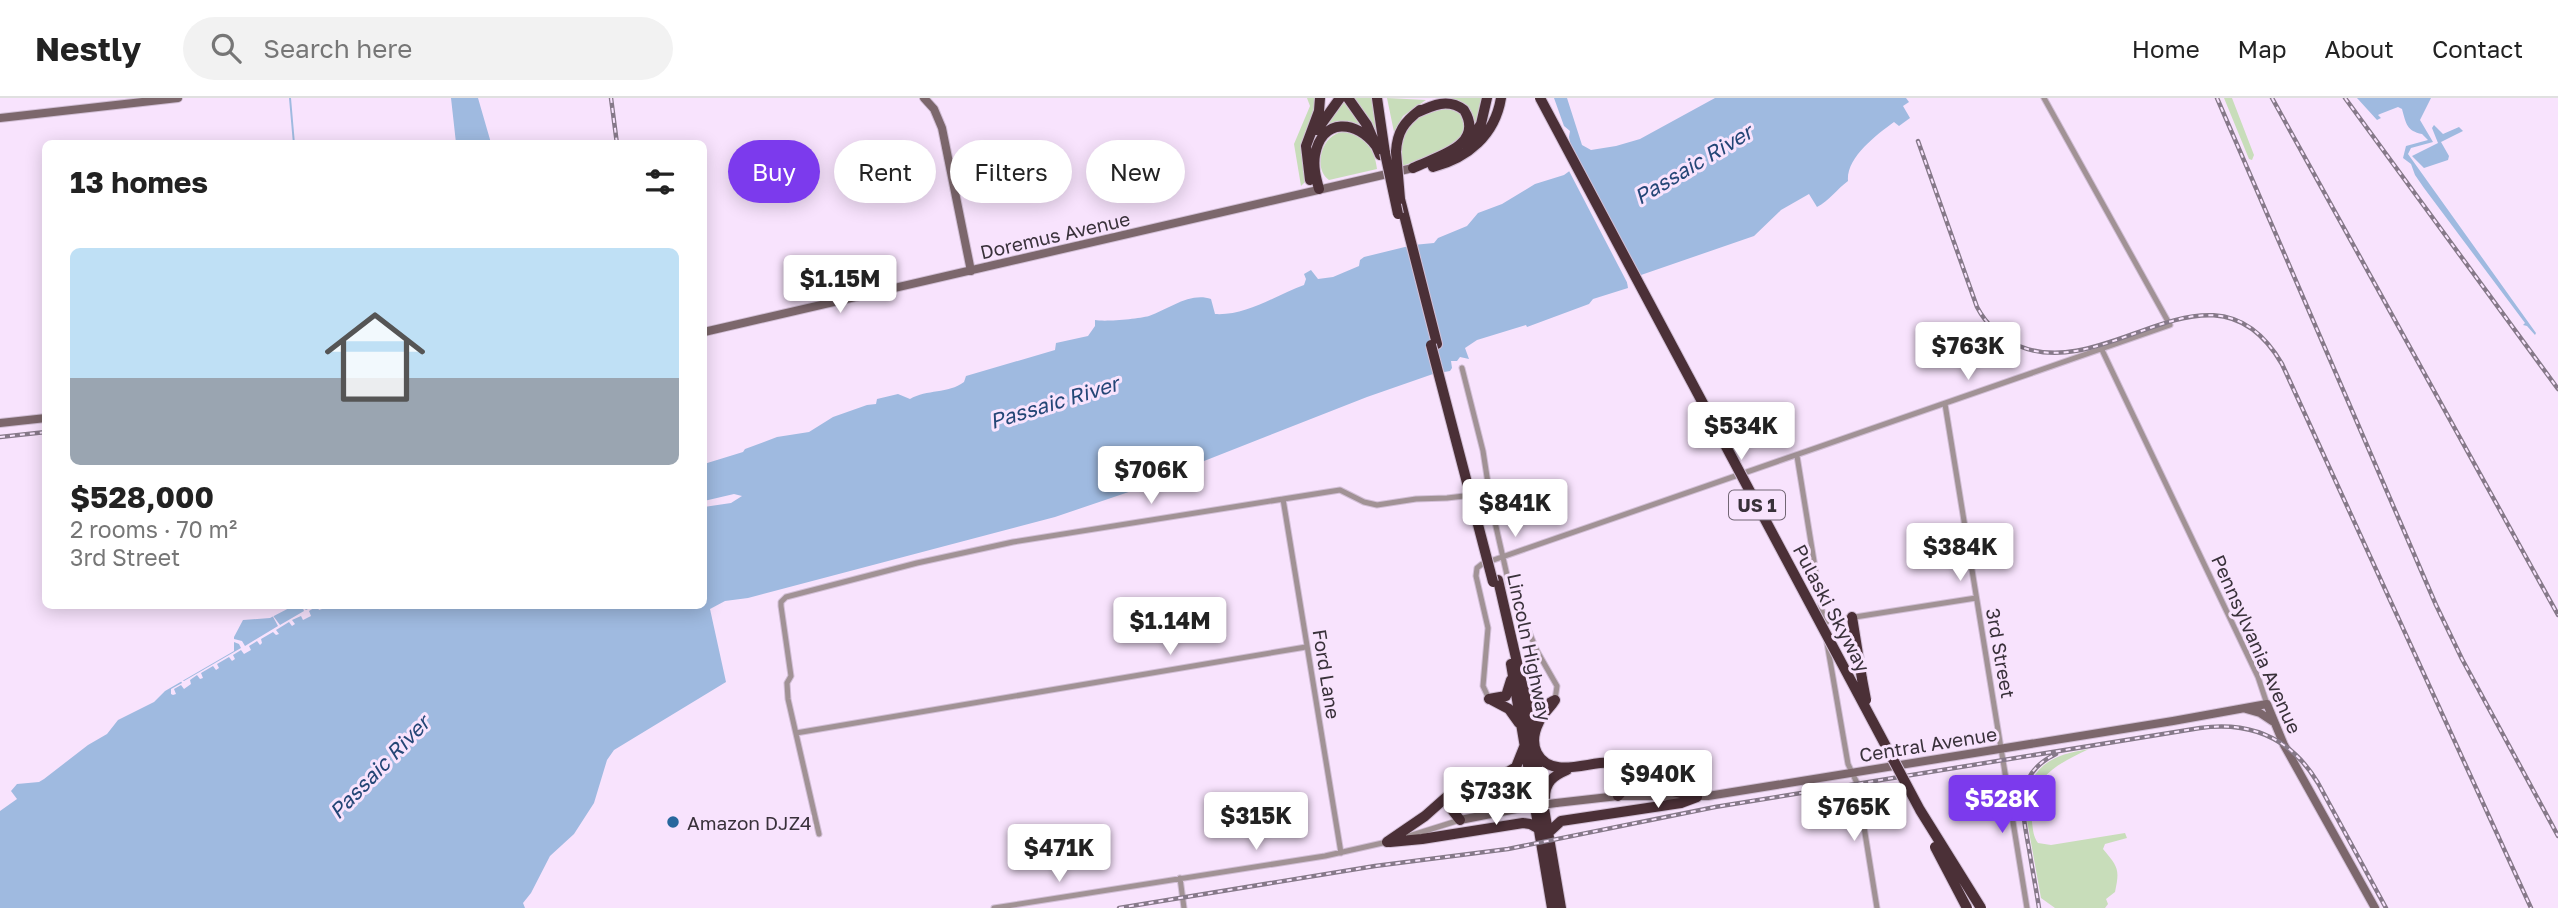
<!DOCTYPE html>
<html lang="en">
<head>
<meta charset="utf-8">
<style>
	:root { --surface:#fff; --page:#f2f2f2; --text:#222; --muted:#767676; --line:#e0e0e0; --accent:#7c3aed }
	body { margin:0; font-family:"Golos Text",sans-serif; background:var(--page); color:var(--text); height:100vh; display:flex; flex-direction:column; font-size:26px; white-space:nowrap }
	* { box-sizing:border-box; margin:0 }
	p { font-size:23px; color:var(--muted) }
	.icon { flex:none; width:38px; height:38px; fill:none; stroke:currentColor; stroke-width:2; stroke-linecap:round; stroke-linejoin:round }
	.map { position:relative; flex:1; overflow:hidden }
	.drawer { position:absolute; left:42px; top:42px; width:665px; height:469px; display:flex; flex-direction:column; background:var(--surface); border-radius:10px; box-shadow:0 4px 18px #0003 }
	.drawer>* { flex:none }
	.hud { position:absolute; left:728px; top:42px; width:665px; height:63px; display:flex; gap:14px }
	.price { position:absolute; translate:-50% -60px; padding:0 16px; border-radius:7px; background:#fff; color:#222; font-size:23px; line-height:46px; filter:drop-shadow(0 2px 4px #0008) }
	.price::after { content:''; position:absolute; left:50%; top:42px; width:21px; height:16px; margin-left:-10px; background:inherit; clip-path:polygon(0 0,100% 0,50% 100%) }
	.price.selected { background:var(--accent); color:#fff }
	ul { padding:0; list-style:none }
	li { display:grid; align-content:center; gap:14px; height:371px; padding:0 28px }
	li+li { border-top:2px solid var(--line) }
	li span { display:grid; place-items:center; height:217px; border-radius:10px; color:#555 }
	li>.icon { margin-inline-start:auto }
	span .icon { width:126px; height:126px; fill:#fffc; stroke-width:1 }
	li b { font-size:30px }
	h2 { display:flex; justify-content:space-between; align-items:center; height:84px; padding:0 28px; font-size:30px }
	.pill { padding:0 24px; border-radius:32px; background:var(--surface); box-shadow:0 4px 18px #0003; font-size:24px; line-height:63px }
	.pill.selected { background:var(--accent); color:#fff }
	header { display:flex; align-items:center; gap:42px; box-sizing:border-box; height:98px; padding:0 35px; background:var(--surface); border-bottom:2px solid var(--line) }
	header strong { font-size:33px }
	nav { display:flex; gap:38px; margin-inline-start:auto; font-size:24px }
	.search { width:490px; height:63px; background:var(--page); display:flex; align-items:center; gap:18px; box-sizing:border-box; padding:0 24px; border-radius:38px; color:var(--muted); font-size:26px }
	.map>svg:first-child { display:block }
	.green { fill:#c8ddba }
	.water { fill:#9fbae0 }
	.pier { fill:#f8e3fd }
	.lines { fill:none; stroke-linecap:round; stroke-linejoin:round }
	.stream { stroke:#9fbae0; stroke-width:2 }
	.street-casing { stroke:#d2bfd6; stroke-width:7 }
	.secondary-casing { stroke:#d2bfd6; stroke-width:10 }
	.highway-casing { stroke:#d2bfd6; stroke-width:12 }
	.street { stroke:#a19295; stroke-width:5 }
	.secondary { stroke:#7c676c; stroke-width:8 }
	.highway { stroke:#4b3037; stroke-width:10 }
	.rail-casing { stroke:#867989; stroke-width:4.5 }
	.rail { stroke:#f8e3fd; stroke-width:2; stroke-dasharray:5; stroke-linecap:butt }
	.secondary-bridge-casing { stroke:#d2bfd6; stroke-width:10; stroke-linecap:butt }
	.highway-bridge-casing { stroke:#d2bfd6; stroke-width:12; stroke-linecap:butt }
	.secondary-bridge { stroke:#7c676c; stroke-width:8 }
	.highway-bridge { stroke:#4b3037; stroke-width:10 }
	.poi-dot { fill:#27679d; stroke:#f8e3fd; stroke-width:2.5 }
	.labels { text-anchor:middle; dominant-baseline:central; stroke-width:6; stroke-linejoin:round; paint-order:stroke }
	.shield { fill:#f8e3fd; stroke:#726674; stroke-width:2 }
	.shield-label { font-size:18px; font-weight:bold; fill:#39313a }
	.street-label { font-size:19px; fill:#39313a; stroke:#f8e3fd }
	.poi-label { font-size:19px; fill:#39313a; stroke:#f8e3fd; text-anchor:start }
	.water-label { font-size:21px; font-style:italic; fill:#244676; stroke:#f8e3fd }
</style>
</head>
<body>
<header>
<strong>Nestly</strong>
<div class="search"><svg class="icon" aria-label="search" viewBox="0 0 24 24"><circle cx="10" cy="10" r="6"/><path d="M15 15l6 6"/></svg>Search here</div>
<nav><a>Home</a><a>Map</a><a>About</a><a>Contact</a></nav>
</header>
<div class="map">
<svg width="2558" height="810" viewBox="0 0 2558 810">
	<rect width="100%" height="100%" fill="#f8e3fd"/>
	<path class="green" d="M1307 0H1316V15L1302 45 1306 79 1305 84 1301 88 1294 46 1310 8Z
		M1352 0H1372L1379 40Z
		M1387 0 1426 2 1403 18 1394 34Z
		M1449 0H1484L1473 34C1469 14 1470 7 1449 0Z
		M2224 0H2232L2254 57 2252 62 2249 61Z
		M1344 1 1363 29C1344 20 1340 24 1322 34L1324 28Z
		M1457 10C1465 19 1466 26 1464 37L1441 55 1402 68C1398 24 1414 12 1457 10Z
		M1348 33C1366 39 1375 52 1377 71L1329 82C1314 72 1320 43 1336 36 1339 34 1344 34 1348 33Z
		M2089 651C2057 666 2025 682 2032 724 2033 731 2033 738 2038 745L2051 747 2125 735 2127 740 2105 746 2103 751C2118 769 2120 771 2115 794L2106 801 2108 806 2105 810H2055L2041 800 2024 706C2032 666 2052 657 2089 651Z"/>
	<path class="water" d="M451 0H478L491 45H456Z
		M1554 0H1567L1582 47 1591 52 1616 48 1640 41 1715 0H1906L1909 4 1903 8 1910 20 1899 28 1894 24C1876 37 1846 60 1848 83 1837 91 1829 103 1817 109L1809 96 1781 112 1754 138 1641 177 1627 184 1628 190 1593 201 1589 206 1527 229 1526 227 1477 242 1465 250 1469 261 1460 259 1457 263H1451L1452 270 1450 273 1433 276 1367 299 1166 378 1167 381 1055 419 748 500 725 503 710 511 726 584 614 652 607 662 594 705 574 736 550 758 531 795 523 805 525 810H0V713L17 701 11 693 17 686 39 684 44 681 88 647 107 636 118 622 154 604 165 593 234 553V539L243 522 270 520 293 508H704V366L743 354 745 351 777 339 809 334 833 319 867 307 876 306 877 301 898 296 910 301C927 291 948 296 964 284L966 278 1055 252 1056 245 1088 238 1095 228V222C1105 224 1138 221 1149 218 1169 211 1190 194 1211 201L1215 216C1246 218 1276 197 1304 187L1306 181 1304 176 1311 172 1318 181 1333 179 1359 168 1360 162 1364 159 1413 147 1434 145 1438 140 1467 128 1478 115 1502 106 1535 86 1564 77 1575 69 1569 39 1570 33 1564 28Z
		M2357 0H2431L2420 22 2433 44 2411 50 2408 56 2536 235 2535 237 2527 228 2523 227 2525 225 2424 90 2415 77 2411 66 2403 60 2406 48 2428 42 2422 36C2407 33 2406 26 2402 11L2398 9 2380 16 2378 17 2381 20 2377 22Z
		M2434 27 2443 36 2459 29 2463 33 2441 44 2449 58 2448 62 2424 70 2412 58 2438 45 2432 30Z"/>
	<path class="pier" d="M1572 68 1641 180 1630 186 1631 192 1568 71Z
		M734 396 742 398 731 405 704 409V403Z
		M302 508 306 512 314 508H320L322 511 319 512 317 508 309 513 311 518 303 522 301 518 292 522 295 526 292 528 289 524 276 532 279 536 276 537 273 534 261 541 262 545 260 547 257 543 249 548 251 552 244 556 241 552 233 557 235 561 232 563 229 559 217 566 219 570 216 572 213 568 201 575 203 580 200 581 197 577 190 582 191 586 184 591 181 587 174 591 176 596 173 597 171 596V591L182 585 180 581 184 583 241 550 239 546 234 544V541L242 543 245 548 278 528 271 515 280 527 304 513Z"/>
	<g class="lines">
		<path class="stream" d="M290 0 294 46"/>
		<g class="street-casing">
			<path id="street" d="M2102 252 2258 579 2267 606
				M1462 270 1483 353 1492 411 1509 486 1537 553 1557 588 1555 602
				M1945 306 2027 810
				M1797 358 1824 525
				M1283 401 1341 755
				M1823 524 1976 500
				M1827 545 1848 666 1857 685 1877 810
				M1489 601 1483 588 1488 530 1476 478 1477 470 1482 466 2170 227 2044 0
				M796 635 1306 549
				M819 736 788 601 787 585 791 578 781 508V504L786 499 917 465 1013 444 1340 392 1364 404 1377 407 1416 401 1447 400 1490 395
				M1409 738 1460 722
				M1180 780 1184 810
				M994 810 1325 758 1387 744"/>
		</g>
		<g class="secondary-casing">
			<path id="secondary" d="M924 0 934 11 942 30 971 173
				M0 20 178 0
				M704 234 1413 70
				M0 325 46 320
				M2246 611 2260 615 2272 623
				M1556 705 1618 698H1708L2173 623 2267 606 2284 647 2375 810
				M1460 722 1527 709"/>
		</g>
		<g class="highway-casing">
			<path id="highway" d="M1348 0 1367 27 1380 57
				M1377 0 1385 55
				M1317 32 1340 0
				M1467 47 1481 26 1487 0
				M1396 54C1397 34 1404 24 1420 12
				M1433 69C1468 60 1495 37 1501 0
				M1413 70C1435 59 1486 48 1464 12 1448 0 1433 7 1416 15
				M1310 82 1306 48 1319 13 1320 0
				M1319 91C1316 80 1313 69 1315 57 1322 19 1357 22 1376 48
				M1400 101 1437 246
				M1498 482 1525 599 1561 810
				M1852 519 1862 581
				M1511 566 1552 810
				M1527 591C1532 605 1539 612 1553 603
				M1489 601 1506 598 1511 582
				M1492 602 1509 611 1519 625
				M1555 602C1551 609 1543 615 1539 624 1534 634 1532 645 1537 655 1556 692 1622 642 1626 679 1627 687 1623 693 1618 698
				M1620 667 1660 690 1697 699
				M1498 680 1516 669 1524 649
				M1450 694 1449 708 1460 722
				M1545 700C1545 684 1553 678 1567 672
				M1549 734 1561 723 1681 705 1697 699
				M1387 744 1425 718 1460 687 1498 680 1516 681 1524 684 1531 696
				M1390 744 1422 741 1523 725 1530 726 1539 731"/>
		</g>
		<use href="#street" class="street"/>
		<use href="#secondary" class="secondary"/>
		<use href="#highway" class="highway"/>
		<g class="rail-casing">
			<path id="rail" d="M611 0 617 46
				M2217 0 2436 507 2462 561 2558 738
				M2272 0 2558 517
				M2345 0 2558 291
				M1918 43 1977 209C1986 226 2001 240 2019 248 2110 286 2213 148 2282 266L2531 810
				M0 339 46 334
				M1119 810 1375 768 1508 751 1715 709 2200 630C2251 623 2291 640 2318 685L2386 810
				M2039 810C2036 790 2032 770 2029 751 2022 712 2013 676 2056 656"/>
		</g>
		<use href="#rail" class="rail"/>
		<g class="secondary-bridge-casing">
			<path id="secondary-bridge" d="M1527 709 1556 705"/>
		</g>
		<g class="highway-bridge-casing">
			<path id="highway-bridge" d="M1540 0 1920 712 1981 810
				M1396 54 1400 101
				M1385 55 1398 116
				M1431 247 1493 484
				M1862 581 1866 602
				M1935 749 1967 810"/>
		</g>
		<use href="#secondary-bridge" class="secondary-bridge"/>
		<use href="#highway-bridge" class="highway-bridge"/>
	</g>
	<circle class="poi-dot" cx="673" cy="724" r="7"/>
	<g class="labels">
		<rect class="shield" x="1729" y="392.5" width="56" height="29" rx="5"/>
		<g class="shield-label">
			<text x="1757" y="407">US 1</text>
		</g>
		<g class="street-label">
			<text transform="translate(1055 137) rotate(-13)">Doremus Avenue</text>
			<text transform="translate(1832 510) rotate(62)">Pulaski Skyway</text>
			<text transform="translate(2257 546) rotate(66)">Pennsylvania Avenue</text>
			<text transform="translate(1530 549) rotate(78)">Lincoln Highway</text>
			<text transform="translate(2001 555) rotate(80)">3rd Street</text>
			<text transform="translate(1327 576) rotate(81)">Ford Lane</text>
			<text transform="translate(1928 646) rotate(-9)">Central Avenue</text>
		</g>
		<g class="poi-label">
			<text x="687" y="724">Amazon DJZ4</text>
		</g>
		<g class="water-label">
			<text transform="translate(1693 66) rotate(-31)">Passaic River</text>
			<text transform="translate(1054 304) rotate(-17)">Passaic River</text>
			<text transform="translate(379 669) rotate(-46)">Passaic River</text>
		</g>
	</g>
</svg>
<b class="price" style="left:840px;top:217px">$1.15M</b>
<b class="price" style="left:1968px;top:284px">$763K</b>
<b class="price" style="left:1741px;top:364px">$534K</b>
<b class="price" style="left:1151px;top:408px">$706K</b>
<b class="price" style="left:1515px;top:441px">$841K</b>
<b class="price" style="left:1960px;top:485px">$384K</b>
<b class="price" style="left:1170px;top:559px">$1.14M</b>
<b class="price" style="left:1658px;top:712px">$940K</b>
<b class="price" style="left:1496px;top:729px">$733K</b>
<b class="price selected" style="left:2002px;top:737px">$528K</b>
<b class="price" style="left:1854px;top:745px">$765K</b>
<b class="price" style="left:1256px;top:754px">$315K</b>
<b class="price" style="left:1059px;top:786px">$471K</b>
<div class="hud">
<a class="pill selected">Buy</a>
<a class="pill">Rent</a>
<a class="pill">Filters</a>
<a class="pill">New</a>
</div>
<section class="drawer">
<h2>13 homes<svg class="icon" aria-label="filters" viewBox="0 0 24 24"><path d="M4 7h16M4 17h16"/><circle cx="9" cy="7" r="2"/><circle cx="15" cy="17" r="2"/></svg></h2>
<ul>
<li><span style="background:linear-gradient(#bfe0f5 60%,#9aa5b1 0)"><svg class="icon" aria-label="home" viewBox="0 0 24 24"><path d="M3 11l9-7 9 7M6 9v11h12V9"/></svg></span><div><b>$528,000</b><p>2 rooms · 70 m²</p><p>3rd Street</p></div></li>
</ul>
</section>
</div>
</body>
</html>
